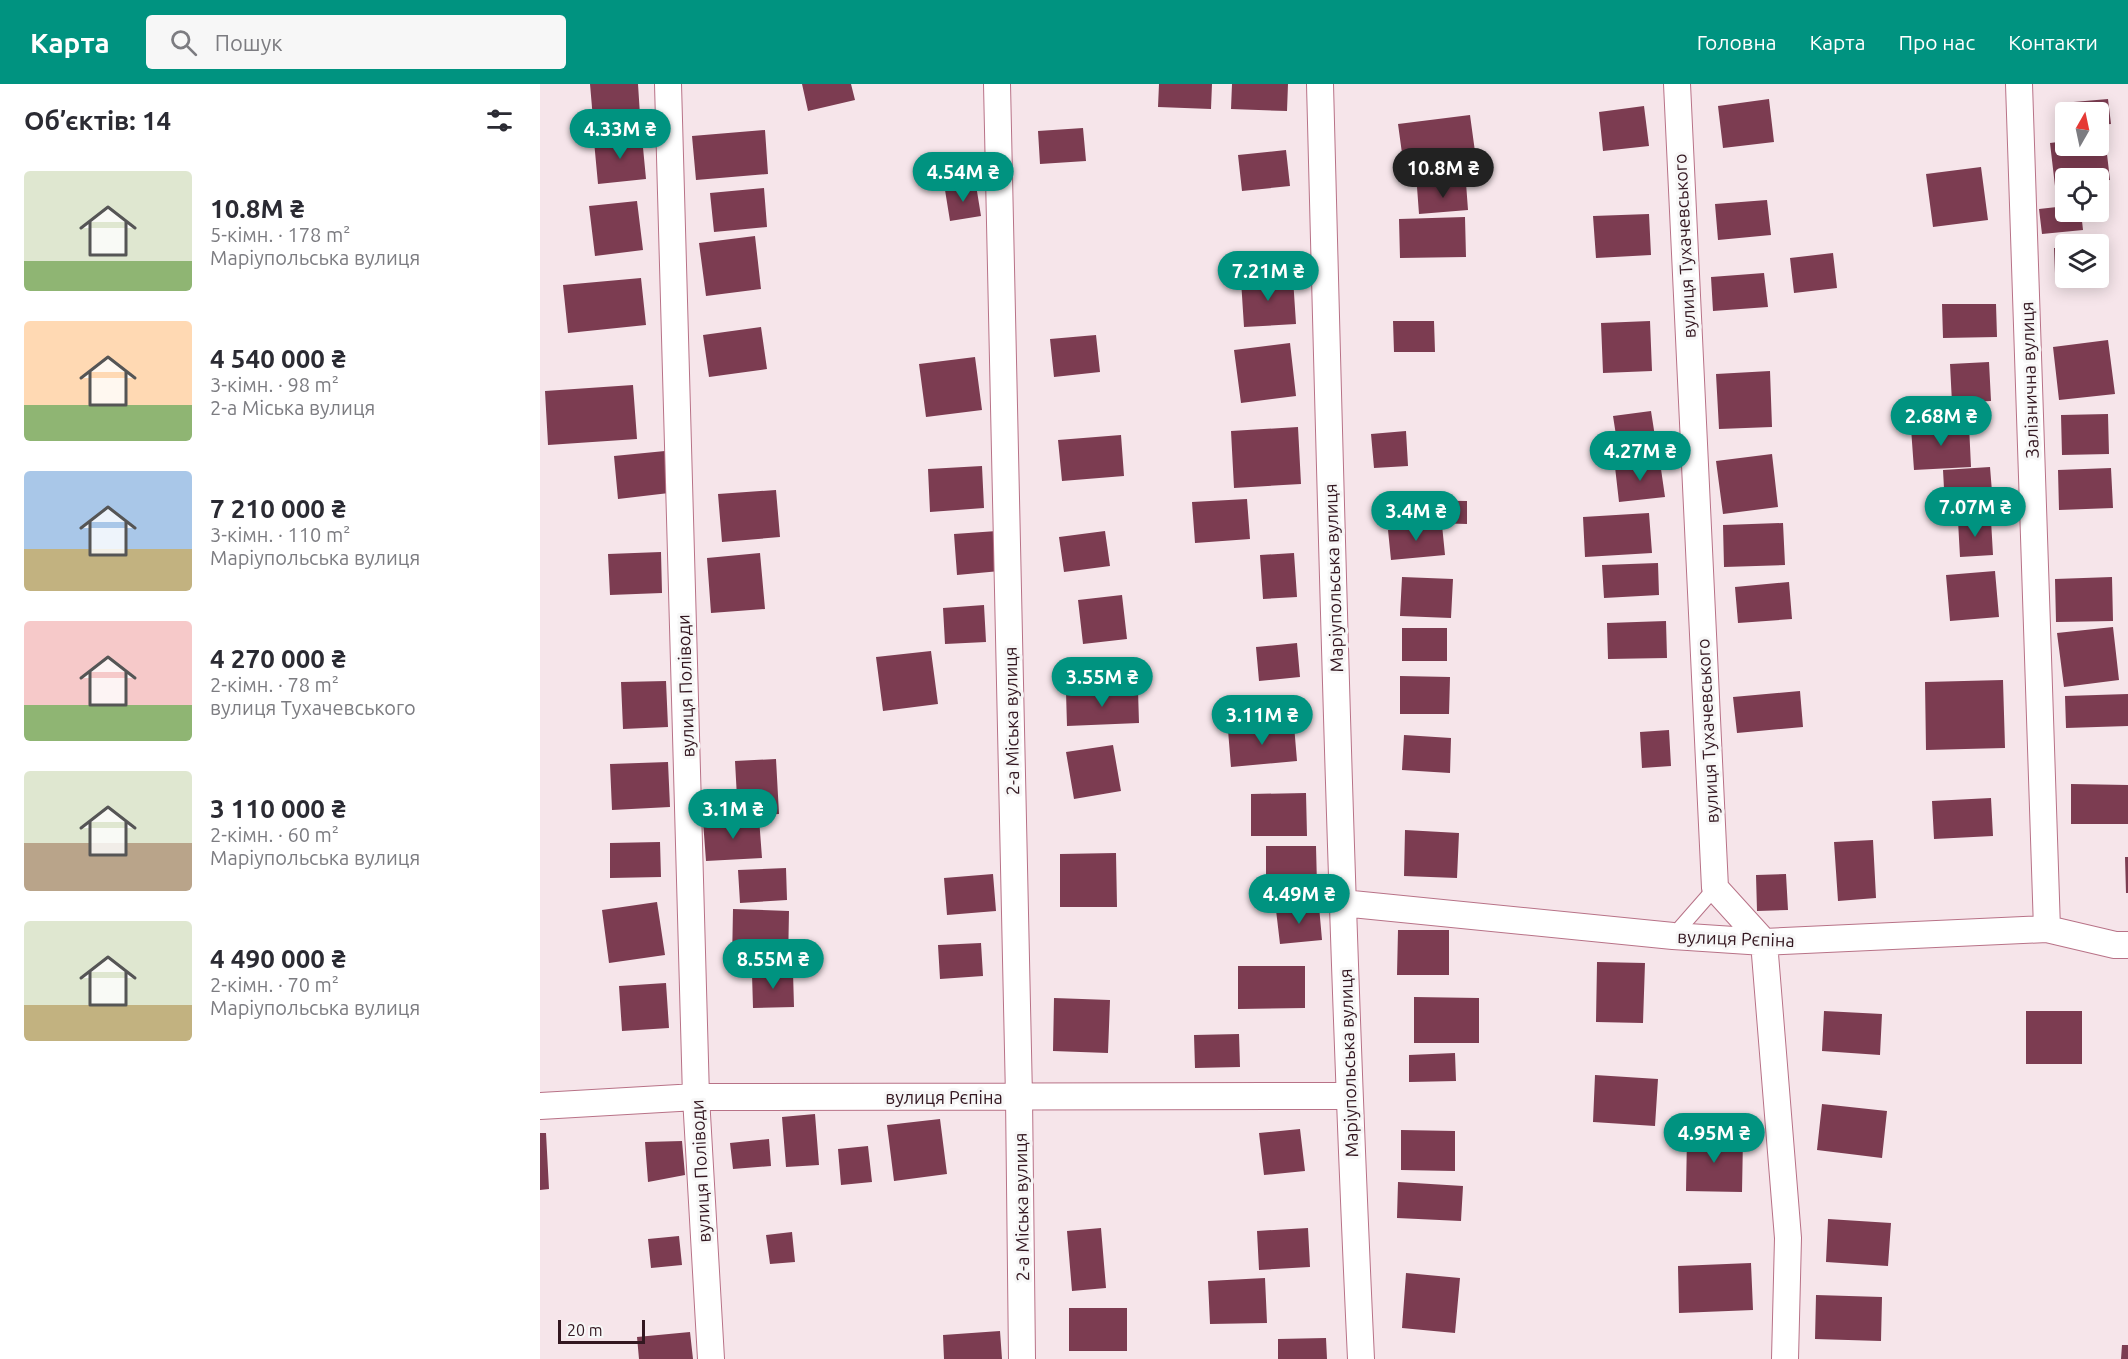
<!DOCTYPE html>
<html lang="uk">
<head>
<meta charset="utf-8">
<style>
	:root { --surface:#fff; --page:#f7f7f7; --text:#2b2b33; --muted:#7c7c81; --accent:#009380 }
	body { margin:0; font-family:Ubuntu,sans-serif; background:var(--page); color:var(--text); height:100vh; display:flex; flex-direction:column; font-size:22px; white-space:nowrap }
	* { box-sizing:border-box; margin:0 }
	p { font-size:20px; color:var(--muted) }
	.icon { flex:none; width:33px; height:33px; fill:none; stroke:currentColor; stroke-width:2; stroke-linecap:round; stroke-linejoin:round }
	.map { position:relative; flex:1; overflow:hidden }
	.sheet { display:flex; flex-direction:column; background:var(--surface); width:540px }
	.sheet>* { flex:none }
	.needle { width:39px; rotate:9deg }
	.buttons { position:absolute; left:1515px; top:18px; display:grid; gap:12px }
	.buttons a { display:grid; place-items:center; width:54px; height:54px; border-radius:6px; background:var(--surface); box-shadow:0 3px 15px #0003; font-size:30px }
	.scale { position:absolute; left:18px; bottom:15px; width:87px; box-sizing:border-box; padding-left:6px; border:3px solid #331720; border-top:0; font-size:16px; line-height:21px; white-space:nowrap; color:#331720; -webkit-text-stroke:4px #f7f7f7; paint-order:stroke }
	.price { position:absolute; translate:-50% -51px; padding:0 14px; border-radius:21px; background:var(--accent); color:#fff; font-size:20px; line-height:39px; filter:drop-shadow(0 2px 3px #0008) }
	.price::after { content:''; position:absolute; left:50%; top:36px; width:18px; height:14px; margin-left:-9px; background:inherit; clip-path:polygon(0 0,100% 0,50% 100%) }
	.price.active { background:#222; color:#fff }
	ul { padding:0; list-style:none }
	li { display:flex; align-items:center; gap:18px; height:150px; padding:0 24px }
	li span { display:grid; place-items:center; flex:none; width:168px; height:120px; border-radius:6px; color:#555 }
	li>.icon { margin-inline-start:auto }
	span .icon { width:72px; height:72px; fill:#fffc; stroke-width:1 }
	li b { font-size:26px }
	h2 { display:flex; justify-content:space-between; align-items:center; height:72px; padding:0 24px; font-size:26px }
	header { display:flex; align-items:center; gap:36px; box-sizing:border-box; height:84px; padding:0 30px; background:var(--accent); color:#fff }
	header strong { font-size:28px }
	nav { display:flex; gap:33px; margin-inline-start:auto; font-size:21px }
	.search { width:420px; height:54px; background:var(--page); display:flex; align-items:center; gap:15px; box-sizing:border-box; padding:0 21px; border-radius:6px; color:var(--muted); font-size:22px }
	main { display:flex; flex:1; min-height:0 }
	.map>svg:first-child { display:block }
	.building { fill:#7c3c51 }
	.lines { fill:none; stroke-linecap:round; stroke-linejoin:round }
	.service-casing { stroke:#b87287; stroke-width:16 }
	.minor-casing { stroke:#b87287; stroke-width:28 }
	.service { stroke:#fff; stroke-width:14 }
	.minor { stroke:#fff; stroke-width:26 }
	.labels { text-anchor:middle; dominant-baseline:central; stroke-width:6; stroke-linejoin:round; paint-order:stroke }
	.street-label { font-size:18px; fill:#331720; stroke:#f7f7f7 }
</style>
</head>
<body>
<header>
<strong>Карта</strong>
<div class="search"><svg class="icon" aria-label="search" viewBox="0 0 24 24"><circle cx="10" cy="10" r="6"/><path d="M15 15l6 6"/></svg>Пошук</div>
<nav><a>Головна</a><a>Карта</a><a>Про нас</a><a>Контакти</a></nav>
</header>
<main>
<section class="sheet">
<h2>Об’єктів: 14<svg class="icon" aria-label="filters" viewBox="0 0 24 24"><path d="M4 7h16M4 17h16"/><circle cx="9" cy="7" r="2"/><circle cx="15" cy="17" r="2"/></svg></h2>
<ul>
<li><span style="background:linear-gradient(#dfe7d0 75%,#8fb573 0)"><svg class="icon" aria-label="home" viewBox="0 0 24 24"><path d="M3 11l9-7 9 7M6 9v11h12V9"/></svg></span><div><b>10.8M ₴</b><p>5-кімн. · 178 m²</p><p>Маріупольська вулиця</p></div></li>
<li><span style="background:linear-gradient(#ffd9b3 70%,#8fb573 0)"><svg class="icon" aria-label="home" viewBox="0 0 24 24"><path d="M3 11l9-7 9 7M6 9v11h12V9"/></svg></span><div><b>4 540 000 ₴</b><p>3-кімн. · 98 m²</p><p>2-а Міська вулиця</p></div></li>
<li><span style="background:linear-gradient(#a9c7e8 65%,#c2b280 0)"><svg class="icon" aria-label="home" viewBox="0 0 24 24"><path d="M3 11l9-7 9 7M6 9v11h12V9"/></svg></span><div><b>7 210 000 ₴</b><p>3-кімн. · 110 m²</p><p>Маріупольська вулиця</p></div></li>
<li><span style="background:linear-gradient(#f6c9c9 70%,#8fb573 0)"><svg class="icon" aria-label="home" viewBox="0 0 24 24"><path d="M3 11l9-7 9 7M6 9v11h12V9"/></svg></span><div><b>4 270 000 ₴</b><p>2-кімн. · 78 m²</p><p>вулиця Тухачевського</p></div></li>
<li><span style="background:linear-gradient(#dfe7d0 60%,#b9a48a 0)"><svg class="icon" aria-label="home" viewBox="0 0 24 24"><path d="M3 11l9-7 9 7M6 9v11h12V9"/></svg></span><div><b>3 110 000 ₴</b><p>2-кімн. · 60 m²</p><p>Маріупольська вулиця</p></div></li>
<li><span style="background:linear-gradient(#dfe7d0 70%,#c2b280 0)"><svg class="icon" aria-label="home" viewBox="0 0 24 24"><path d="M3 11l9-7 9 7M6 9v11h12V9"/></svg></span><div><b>4 490 000 ₴</b><p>2-кімн. · 70 m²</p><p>Маріупольська вулиця</p></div></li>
</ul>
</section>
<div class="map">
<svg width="1588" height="1275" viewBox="0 0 1588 1275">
	<rect width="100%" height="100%" fill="#f6e5ea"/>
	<path class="building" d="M50 0H98L100 31 53 35Z
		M262 0H311L315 16 268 27Z
		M619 0H672L671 25 618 23Z
		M692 0H748L747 27 691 25Z
		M1229 15 1234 58 1183 64 1178 22Z
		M1568 15 1571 40 1558 41V28H1526V41H1524L1522 19Z
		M1104 22 1109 62 1063 67 1059 28Z
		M930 31 936 75 864 84 858 40Z
		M543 44 546 77 500 80 498 47Z
		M225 46 228 90 156 96 152 52Z
		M102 53 106 95 58 100 54 57Z
		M1558 53H1565L1570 96 1558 97V94H1526V101L1515 102 1510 59 1526 57V62H1558Z
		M746 66 750 102 702 107 698 71Z
		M1441 83 1448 136 1393 143 1386 90Z
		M926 99 928 126 879 130 877 103Z
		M436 101 441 132 410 137 405 106Z
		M224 104 227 143 174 148 170 109Z
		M1227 116 1231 151 1178 156 1175 120Z
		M97 117 103 166 55 172 49 122Z
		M1526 122V128H1541L1543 146 1502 150 1499 125Z
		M1109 130 1111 171 1056 174 1053 132Z
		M925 133 926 173 860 174 859 135Z
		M215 152 221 205 166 212 159 159Z
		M1514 164H1526V189H1515Z
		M1293 169 1297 204 1254 209 1250 174Z
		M1224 189 1228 223 1173 227 1171 193Z
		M101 194 106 241 28 249 23 201Z
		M753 194 756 240 704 243 701 196Z
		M1402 220H1456L1457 253 1403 254Z
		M853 237H894L895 268H854Z
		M1110 237 1112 287 1063 289 1061 239Z
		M221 243 227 285 169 293 163 251Z
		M556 251 560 288 514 293 510 255Z
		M1568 256 1575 310 1519 316 1513 263Z
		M750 259 756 312 701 319 694 266Z
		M435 273 442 326 386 333 379 280Z
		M1449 278 1451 317 1412 319 1410 280Z
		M1230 287 1232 343 1179 345 1176 290Z
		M93 301 97 355 8 361 5 307Z
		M1111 327 1116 359 1078 364 1073 332Z
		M1568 330 1569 370 1522 371 1521 331Z
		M1429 341 1431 383 1374 386 1371 344Z
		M758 343 761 400 694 404 691 347Z
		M866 347 868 382 834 384 831 350Z
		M581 351 584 392 522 397 518 356Z
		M125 367 129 409 78 415 74 372Z
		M1232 370 1238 423 1183 430 1176 377Z
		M1120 378 1125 413 1079 418 1075 383Z
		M442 382 444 424 390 428 388 385Z
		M1450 383 1453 420 1405 423 1403 386Z
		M1571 384 1573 424 1519 426 1518 386Z
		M236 406 240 453 182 458 178 410Z
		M707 415 710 455 655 459 652 418Z
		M858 416 927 417V440L858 438Z
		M1109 429 1112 469 1045 473 1043 433Z
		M1451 436 1453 471 1420 473 1418 437Z
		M1243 439 1245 481 1184 483 1183 441Z
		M902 441 905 471 851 476 848 446Z
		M457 447 460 487 417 491 414 450Z
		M565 447 570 482 524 488 519 453Z
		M121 468 122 509 70 511 68 470Z
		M220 469 225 525 171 529 167 474Z
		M754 469 757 513 723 515 720 471Z
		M1118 479 1119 511 1064 514 1062 481Z
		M1455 487 1459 533 1410 537 1406 491Z
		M862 493 913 495 911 534 860 532Z
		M1572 493 1573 537 1516 538 1515 495Z
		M1249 498 1252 535 1198 539 1195 503Z
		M582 511 587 555 543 560 538 516Z
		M444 521 446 558 405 560 403 524Z
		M1126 537 1127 574 1068 575 1067 539Z
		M1573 543 1579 596 1524 603 1517 549Z
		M862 544H907V577H862Z
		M757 559 760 593 719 597 716 563Z
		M391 567 398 620 343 627 336 573Z
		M860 592 910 593 909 630H860Z
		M1463 596 1465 664 1386 666 1385 598Z
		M126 597 128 643 83 645 81 598Z
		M598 606 599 639 527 642 526 608Z
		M1260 607 1263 643 1197 649 1193 613Z
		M1588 610V642L1526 644 1525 612Z
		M754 641 757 677 691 683 688 646Z
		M1129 646 1131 682 1102 684 1100 648Z
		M864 651 911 654 910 689 862 686Z
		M573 661 581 707 534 715 526 668Z
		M236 675 239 730 198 732 195 677Z
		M128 678 130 723 72 726 70 680Z
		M1531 700 1588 701V740H1531Z
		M766 709 767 752H711V710Z
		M1451 714 1453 752 1394 755 1392 717Z
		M219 734 222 774 166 777 163 737Z
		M865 746 919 749 917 794 864 792Z
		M1333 756 1336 814 1298 817 1294 758Z
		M120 758 121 793 70 794V759Z
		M726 762H776L777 801H726Z
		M576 769 577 823H520V770Z
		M1585 773H1588V809H1586Z
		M246 784 247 816 200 819 198 786Z
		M453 790 456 827 407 831 404 794Z
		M1246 790 1248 826 1217 827 1216 791Z
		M117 818 125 871 69 879 62 826Z
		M779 822 782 856 740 860 736 826Z
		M193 825 249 827 248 881 192 879Z
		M858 846H909V891H857Z
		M441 859 443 892 400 895 398 861Z
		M1057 878 1105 879 1103 939 1056 938Z
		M698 882H765V924L698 925Z
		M253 888 254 923 213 924 212 890Z
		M126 899 129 944 82 947 79 902Z
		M874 913 939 914V959H874Z
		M514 914 570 916 568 969 513 967Z
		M1284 927 1342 930 1340 971 1282 967Z
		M1486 927H1542V980H1486Z
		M699 950 700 983 655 984 654 951Z
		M915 969 916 997 869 998V971Z
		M1055 991 1118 995 1115 1042 1053 1038Z
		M1282 1020 1347 1027 1342 1074 1277 1066Z
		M275 1030 279 1081 246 1083 242 1033Z
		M400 1035 407 1090 354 1097 347 1041Z
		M760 1045 765 1087 724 1091 719 1049Z
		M861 1046 915 1047V1087L861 1086Z
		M0 1049H6L9 1105 0 1106Z
		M1147 1053 1203 1054 1202 1108 1146 1107Z
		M229 1055 231 1082 193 1085 190 1059Z
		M142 1057 145 1091 108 1098 105 1058Z
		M328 1062 332 1098 301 1101 298 1065Z
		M858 1098 923 1102 921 1137 857 1134Z
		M1288 1135 1351 1139 1348 1182 1286 1178Z
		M561 1144 566 1204 532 1207 527 1147Z
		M768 1144 770 1183 719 1186 717 1147Z
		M252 1148 255 1178 230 1180 226 1151Z
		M139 1152 142 1181 111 1184 108 1155Z
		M1211 1179 1213 1226 1139 1229 1138 1182Z
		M866 1189 920 1194 915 1249 862 1244Z
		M725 1194 727 1239 670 1240 668 1197Z
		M1276 1211 1342 1213 1341 1257 1275 1255Z
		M529 1224H587V1267H529Z
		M460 1247 462 1275H404L403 1251Z
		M150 1248 153 1275H99L97 1253Z
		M786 1254 787 1275H738V1255Z
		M1582 1261H1588V1275H1581Z"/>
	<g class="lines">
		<g class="service-casing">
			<path id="service" d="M1133 852 1175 804"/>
		</g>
		<g class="minor-casing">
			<path id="minor" d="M128 0 156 1013 171 1275
				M457 0 479 1013 482 1275
				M780 0C791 425 801 850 821 1275
				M1137 0 1175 804 1224 858 1248 1154 1245 1275
				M1479 0 1507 845
				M802 819 1133 852 1224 858 1507 845 1575 861H1588
				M0 1022 156 1013 809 1012"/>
		</g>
		<use href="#service" class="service"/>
		<use href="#minor" class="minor"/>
	</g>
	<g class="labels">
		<g class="street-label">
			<text transform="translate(1144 162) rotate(-93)">вулиця Тухачевського</text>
			<text transform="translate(1489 296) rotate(-92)">Залізнична вулиця</text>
			<text transform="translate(793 494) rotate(-92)">Маріупольська вулиця</text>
			<text transform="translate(145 602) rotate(-92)">вулиця Поліводи</text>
			<text transform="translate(471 637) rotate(-91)">2-а Міська вулиця</text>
			<text transform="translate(1167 647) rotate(-93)">вулиця Тухачевського</text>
			<text transform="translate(1196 854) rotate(2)">вулиця Рєпіна</text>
			<text transform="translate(808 979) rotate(-92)">Маріупольська вулиця</text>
			<text x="404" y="1013">вулиця Рєпіна</text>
			<text transform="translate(160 1087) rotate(-93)">вулиця Поліводи</text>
			<text transform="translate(481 1123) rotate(-91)">2-а Міська вулиця</text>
		</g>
	</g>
</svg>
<div class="buttons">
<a><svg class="needle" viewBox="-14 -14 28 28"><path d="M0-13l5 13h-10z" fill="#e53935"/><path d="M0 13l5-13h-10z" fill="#7c7c81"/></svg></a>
<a><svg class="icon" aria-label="locate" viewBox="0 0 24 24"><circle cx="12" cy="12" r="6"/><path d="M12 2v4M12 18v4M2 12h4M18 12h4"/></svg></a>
<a><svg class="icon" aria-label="layers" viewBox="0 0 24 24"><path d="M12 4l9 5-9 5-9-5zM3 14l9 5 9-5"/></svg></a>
</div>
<div class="scale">20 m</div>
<b class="price" style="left:80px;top:76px">4.33M ₴</b>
<b class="price active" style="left:903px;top:115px">10.8M ₴</b>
<b class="price" style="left:423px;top:119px">4.54M ₴</b>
<b class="price" style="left:728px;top:218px">7.21M ₴</b>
<b class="price" style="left:1401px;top:363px">2.68M ₴</b>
<b class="price" style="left:1100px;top:398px">4.27M ₴</b>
<b class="price" style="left:1435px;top:454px">7.07M ₴</b>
<b class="price" style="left:876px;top:458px">3.4M ₴</b>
<b class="price" style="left:562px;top:624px">3.55M ₴</b>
<b class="price" style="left:722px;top:662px">3.11M ₴</b>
<b class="price" style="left:193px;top:756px">3.1M ₴</b>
<b class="price" style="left:759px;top:841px">4.49M ₴</b>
<b class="price" style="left:233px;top:906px">8.55M ₴</b>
<b class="price" style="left:1174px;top:1080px">4.95M ₴</b>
</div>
</main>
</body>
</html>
